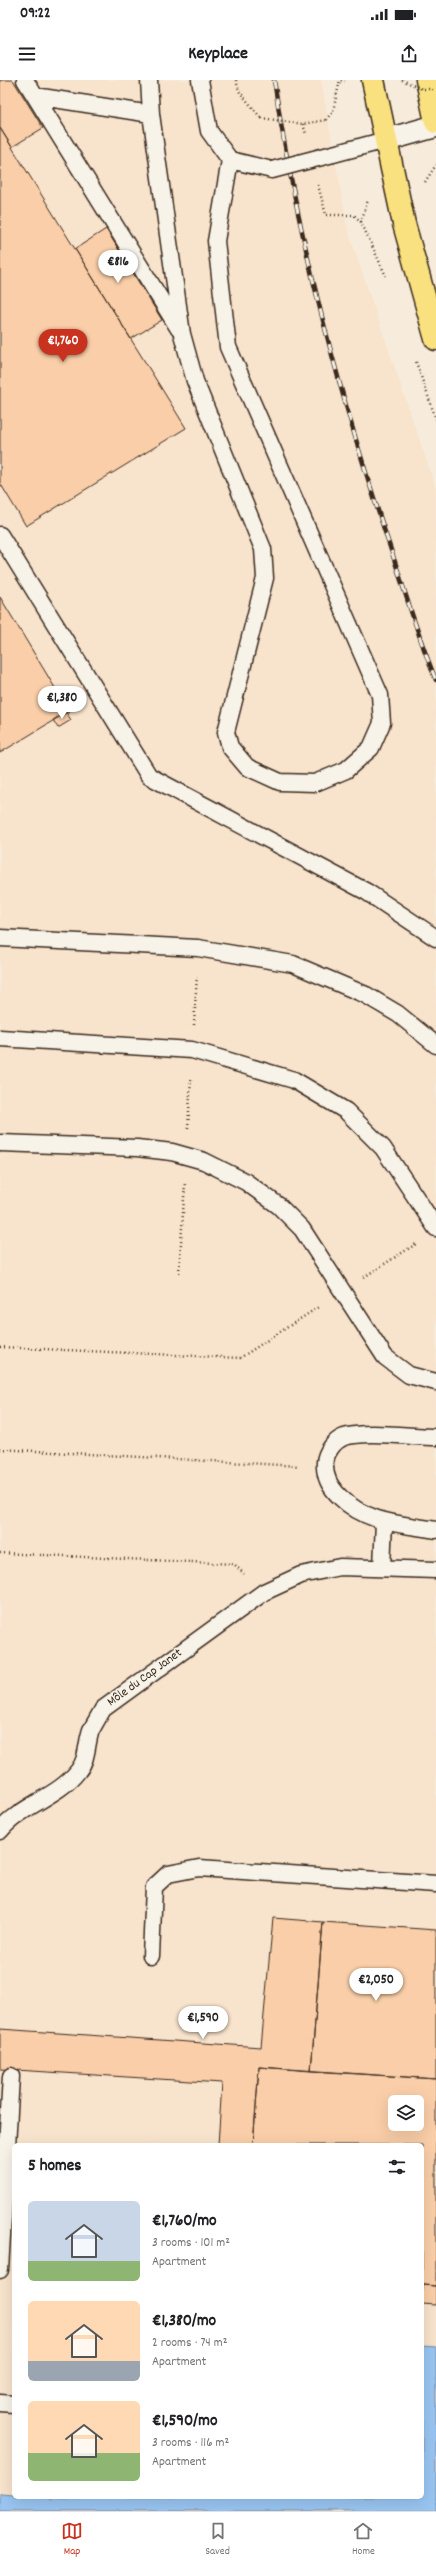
<!DOCTYPE html>
<html lang="en">
<head>
<meta charset="utf-8">
<style>
	:root { --surface:#fff; --page:#f6f6f6; --text:#202124; --muted:#757577; --line:#e0e0e0; --accent:#c8321e }
	body { margin:0; font-family:Dekko,sans-serif; background:var(--page); color:var(--text); height:100vh; display:flex; flex-direction:column; font-size:15px; white-space:nowrap }
	* { box-sizing:border-box; margin:0 }
	p { font-size:13px; color:var(--muted) }
	.icon { flex:none; width:22px; height:22px; fill:none; stroke:currentColor; stroke-width:2; stroke-linecap:round; stroke-linejoin:round }
	.map { position:relative; flex:1; overflow:hidden }
	.panel { position:absolute; left:12px; top:2063px; width:412px; height:356px; display:flex; flex-direction:column; background:var(--surface); border-radius:6px; box-shadow:0 4px 16px #0002 }
	.panel>* { flex:none }
	.controls { position:absolute; left:388px; top:2015px; display:grid; gap:8px }
	.controls a { display:grid; place-items:center; width:36px; height:36px; border-radius:6px; background:var(--surface); box-shadow:0 4px 16px #0002; font-size:20px }
	.price { position:absolute; translate:-50% -34px; padding:0 9px; border-radius:14px; background:#fff; color:#222; font-size:13px; line-height:26px; filter:drop-shadow(0 1px 2px #0008) }
	.price::after { content:''; position:absolute; left:50%; top:24px; width:12px; height:9px; margin-left:-6px; background:inherit; clip-path:polygon(0 0,100% 0,50% 100%) }
	.price.on { background:var(--accent); color:#fff }
	ul { padding:0; list-style:none }
	li { display:flex; align-items:center; gap:12px; height:100px; padding:0 16px }
	li span { display:grid; place-items:center; flex:none; width:112px; height:80px; border-radius:6px; color:#555 }
	li>.icon { margin-inline-start:auto }
	span .icon { width:48px; height:48px; fill:#fffc; stroke-width:1 }
	li b { font-size:17px }
	h2 { display:flex; justify-content:space-between; align-items:center; height:48px; padding:0 16px; font-size:17px }
	.status { display:flex; justify-content:space-between; align-items:center; height:28px; padding:0 20px; background:var(--surface); direction:ltr }
	.status svg { height:11px; fill:currentColor }
	header { display:flex; justify-content:space-between; align-items:center; height:52px; padding:0 16px; background:var(--surface); font-size:18px; font-weight:800 }
	.dock { display:flex; justify-content:space-around; align-items:center; height:56px; border-top:1px solid var(--line); background:var(--surface); font-size:11px; color:var(--muted) }
	.dock a { display:grid; justify-items:center; gap:2px }
	.dock .on { color:var(--accent) }
	.map>svg:first-child { display:block }
	.built { fill:#f8e3cc; fill-rule:evenodd }
	.water { fill:#99c5f2; stroke:#73879d }
	.building { fill:#f9cea8; stroke:#3b2a1e; fill-rule:evenodd }
	.lines { fill:none; stroke-linecap:round; stroke-linejoin:round }
	.lane-casing { stroke:#3b2a1e; stroke-width:19 }
	.street-casing { stroke:#3b2a1e; stroke-width:25 }
	.primary-casing { stroke:#3b2a1e; stroke-width:25 }
	.path { stroke:#3b2a1e; stroke-width:2.5; stroke-dasharray:1 3; stroke-linecap:butt }
	.lane { stroke:#f7f3e8; stroke-width:16 }
	.street { stroke:#f7f3e8; stroke-width:22 }
	.primary { stroke:#fae180; stroke-width:22 }
	.rail-casing { stroke:#3b2a1e; stroke-width:4.5 }
	.rail { stroke:#f7f3e8; stroke-width:3; stroke-dasharray:9; stroke-linecap:butt }
	.lane-bridge-casing { stroke:#3b2a1e; stroke-width:19; stroke-linecap:butt }
	.path-bridge { stroke:#3b2a1e; stroke-width:2.5; stroke-dasharray:1 3; stroke-linecap:butt }
	.lane-bridge { stroke:#f7f3e8; stroke-width:16 }
	.labels { text-anchor:middle; dominant-baseline:central; stroke-width:3.5; stroke-linejoin:round; paint-order:stroke }
	.street-label { font-size:13px; fill:#3b2a1e; stroke:#f7f3e8 }
</style>
</head>
<body>
<div class="status"><b>09:22</b><svg viewBox="0 0 49 12"><path d="M0 12V9h3v3zM5 12V6h3v6zM10 12V3h3v9zM15 12V0h3v12zM26 1h20v11H26zM47 4h2v5h-2z"/></svg></div>
<header><svg class="icon" aria-label="menu" viewBox="0 0 24 24"><path d="M4 6h16M4 12h16M4 18h16"/></svg>Keyplace<svg class="icon" aria-label="share" viewBox="0 0 24 24"><path d="M12 15V3M7 8l5-5 5 5M5 13v7h14v-7"/></svg></header>
<div class="map">
<svg width="436" height="2431" viewBox="0 0 436 2431">
	<rect width="100%" height="100%" fill="#f7ecdb"/>
	<filter id="ink" filterUnits="userSpaceOnUse"><feTurbulence type="fractalNoise" baseFrequency=".025" numOctaves="2"/><feDisplacementMap in="SourceGraphic" scale="8" xChannelSelector="R" yChannelSelector="G"/><feConvolveMatrix kernelMatrix="1 2 1 2 8 2 1 2 1" color-interpolation-filters="sRGB"/></filter>
	<g filter="url(#ink)">
		<path class="built" d="M0 0H321L348 151 436 408V2267L422 2266V2065H14V2415L0 2414ZM395 2022H417V2044H395Z"/>
		<path class="water" d="M422 2266 436 2267V2431H0V2414L14 2415V2417L81 2419 83 2417H422Z"/>
		<path class="building" d="M0 0H13L43 48 12 67 0 48Z
			M0 48 186 348 26 446 0 403Z
			M106 149 162 240 131 259 75 169Z
			M0 517 69 631 0 673Z
			M66 632 71 640 58 648 53 640Z
			M273 1838 323 1842 311 1991 259 1987 253 2065H218L222 2003 0 1989V1949L261 1967Z
			M323 1842 436 1850V1999L311 1991Z
			M259 1987 436 1999V2206L422 2205V2065H253ZM395 2022H417V2044H395Z
			M422 2205 436 2206V2225L422 2224Z"/>
		<g class="lines">
			<g class="lane-casing">
				<path id="lane" d="M25 0 179 249
					M149 0 151 34 182 254 195 301 263 469 265 498 226 652 230 667 247 687 280 702 315 703 346 690 371 668 382 643 380 615 228 267 216 161 230 80
					M200 0 209 51 230 80 272 90
					M35 16 151 34
					M333 74 386 60
					M0 455 149 696 367 812 436 858
					M0 858 198 868 293 884 366 915 398 934 436 965
					M0 958 192 970 294 1000 346 1031 383 1068 436 1148
					M0 1063 137 1068 172 1072 204 1081 246 1102 279 1126 302 1149 385 1277 409 1295 436 1302
					M436 1357C413 1357 365 1350 344 1357 334 1361 326 1372 325 1382 324 1397 330 1407 340 1417 366 1443 401 1444 436 1450
					M382 1487 384 1442
					M0 1751C21 1725 58 1717 78 1691 88 1679 86 1664 91 1650 95 1643 99 1636 103 1629L264 1512 301 1495 340 1487 436 1490
					M151 1876 154 1807 168 1794 199 1788 436 1804
					M0 2190 11 1996
					M0 2323 14 2324"/>
			</g>
			<g class="street-casing">
				<path id="street" d="M386 60 436 46"/>
			</g>
			<g class="primary-casing">
				<path id="primary" d="M373 0 404 144 436 259
					M427 0 436 42"/>
			</g>
			<path class="path" d="M236 0 239 11 261 38
				M326 40 333 31 340 0 345 1
				M303 44 306 54
				M425 102 436 85
				M318 105 326 135H354L361 142 386 196
				M361 142 368 120
				M416 282 436 339
				M194 945 197 894
				M188 1048 191 998
				M179 1193 185 1103
				M364 1197 416 1164
				M0 1267 240 1278 320 1226
				M0 1369 299 1386
				M0 1473 234 1484 244 1494"/>
			<use href="#lane" class="lane"/>
			<use href="#street" class="street"/>
			<use href="#primary" class="primary"/>
			<g class="rail-casing">
				<path id="rail" d="M274 0C298 161 341 322 393 476 407 517 419 560 436 600"/>
			</g>
			<use href="#rail" class="rail"/>
			<g class="lane-bridge-casing">
				<path id="lane-bridge" d="M272 90 333 74"/>
			</g>
			<path class="path-bridge" d="M402 0 422 9H436
				M261 38 303 44 326 40"/>
			<use href="#lane-bridge" class="lane-bridge"/>
		</g>
	</g>
	<g class="labels">
		<g class="street-label">
			<text transform="translate(145 1598) rotate(-36)">Môle du Cap Janet</text>
		</g>
	</g>
</svg>
<div class="controls">
<a><svg class="icon" aria-label="layers" viewBox="0 0 24 24"><path d="M12 4l9 5-9 5-9-5zM3 14l9 5 9-5"/></svg></a>
</div>
<b class="price" style="left:118px;top:204px">€816</b>
<b class="price on" style="left:63px;top:283px">€1,760</b>
<b class="price" style="left:62px;top:640px">€1,380</b>
<b class="price" style="left:376px;top:1922px">€2,050</b>
<b class="price" style="left:203px;top:1960px">€1,590</b>
<section class="panel">
<h2>5 homes<svg class="icon" aria-label="filters" viewBox="0 0 24 24"><path d="M4 7h16M4 17h16"/><circle cx="9" cy="7" r="2"/><circle cx="15" cy="17" r="2"/></svg></h2>
<ul>
<li><span style="background:linear-gradient(#c9d6e8 75%,#8fb573 0)"><svg class="icon" aria-label="home" viewBox="0 0 24 24"><path d="M3 11l9-7 9 7M6 9v11h12V9"/></svg></span><div><b>€1,760/mo</b><p>3 rooms · 101 m²</p><p>Apartment</p></div></li>
<li><span style="background:linear-gradient(#ffd9b3 75%,#9aa5b1 0)"><svg class="icon" aria-label="home" viewBox="0 0 24 24"><path d="M3 11l9-7 9 7M6 9v11h12V9"/></svg></span><div><b>€1,380/mo</b><p>2 rooms · 74 m²</p><p>Apartment</p></div></li>
<li><span style="background:linear-gradient(#ffd9b3 65%,#8fb573 0)"><svg class="icon" aria-label="home" viewBox="0 0 24 24"><path d="M3 11l9-7 9 7M6 9v11h12V9"/></svg></span><div><b>€1,590/mo</b><p>3 rooms · 116 m²</p><p>Apartment</p></div></li>
</ul>
</section>
</div>
<nav class="dock">
<a class="on"><svg class="icon" aria-label="map" viewBox="0 0 24 24"><path d="M3 6l6-2 6 2 6-2v14l-6 2-6-2-6 2zM9 4v14M15 6v14"/></svg>Map</a>
<a><svg class="icon" aria-label="saved" viewBox="0 0 24 24"><path d="M7 4h10v16l-5-4-5 4z"/></svg>Saved</a>
<a><svg class="icon" aria-label="home" viewBox="0 0 24 24"><path d="M3 11l9-7 9 7M6 9v11h12V9"/></svg>Home</a>
</nav>
</body>
</html>
